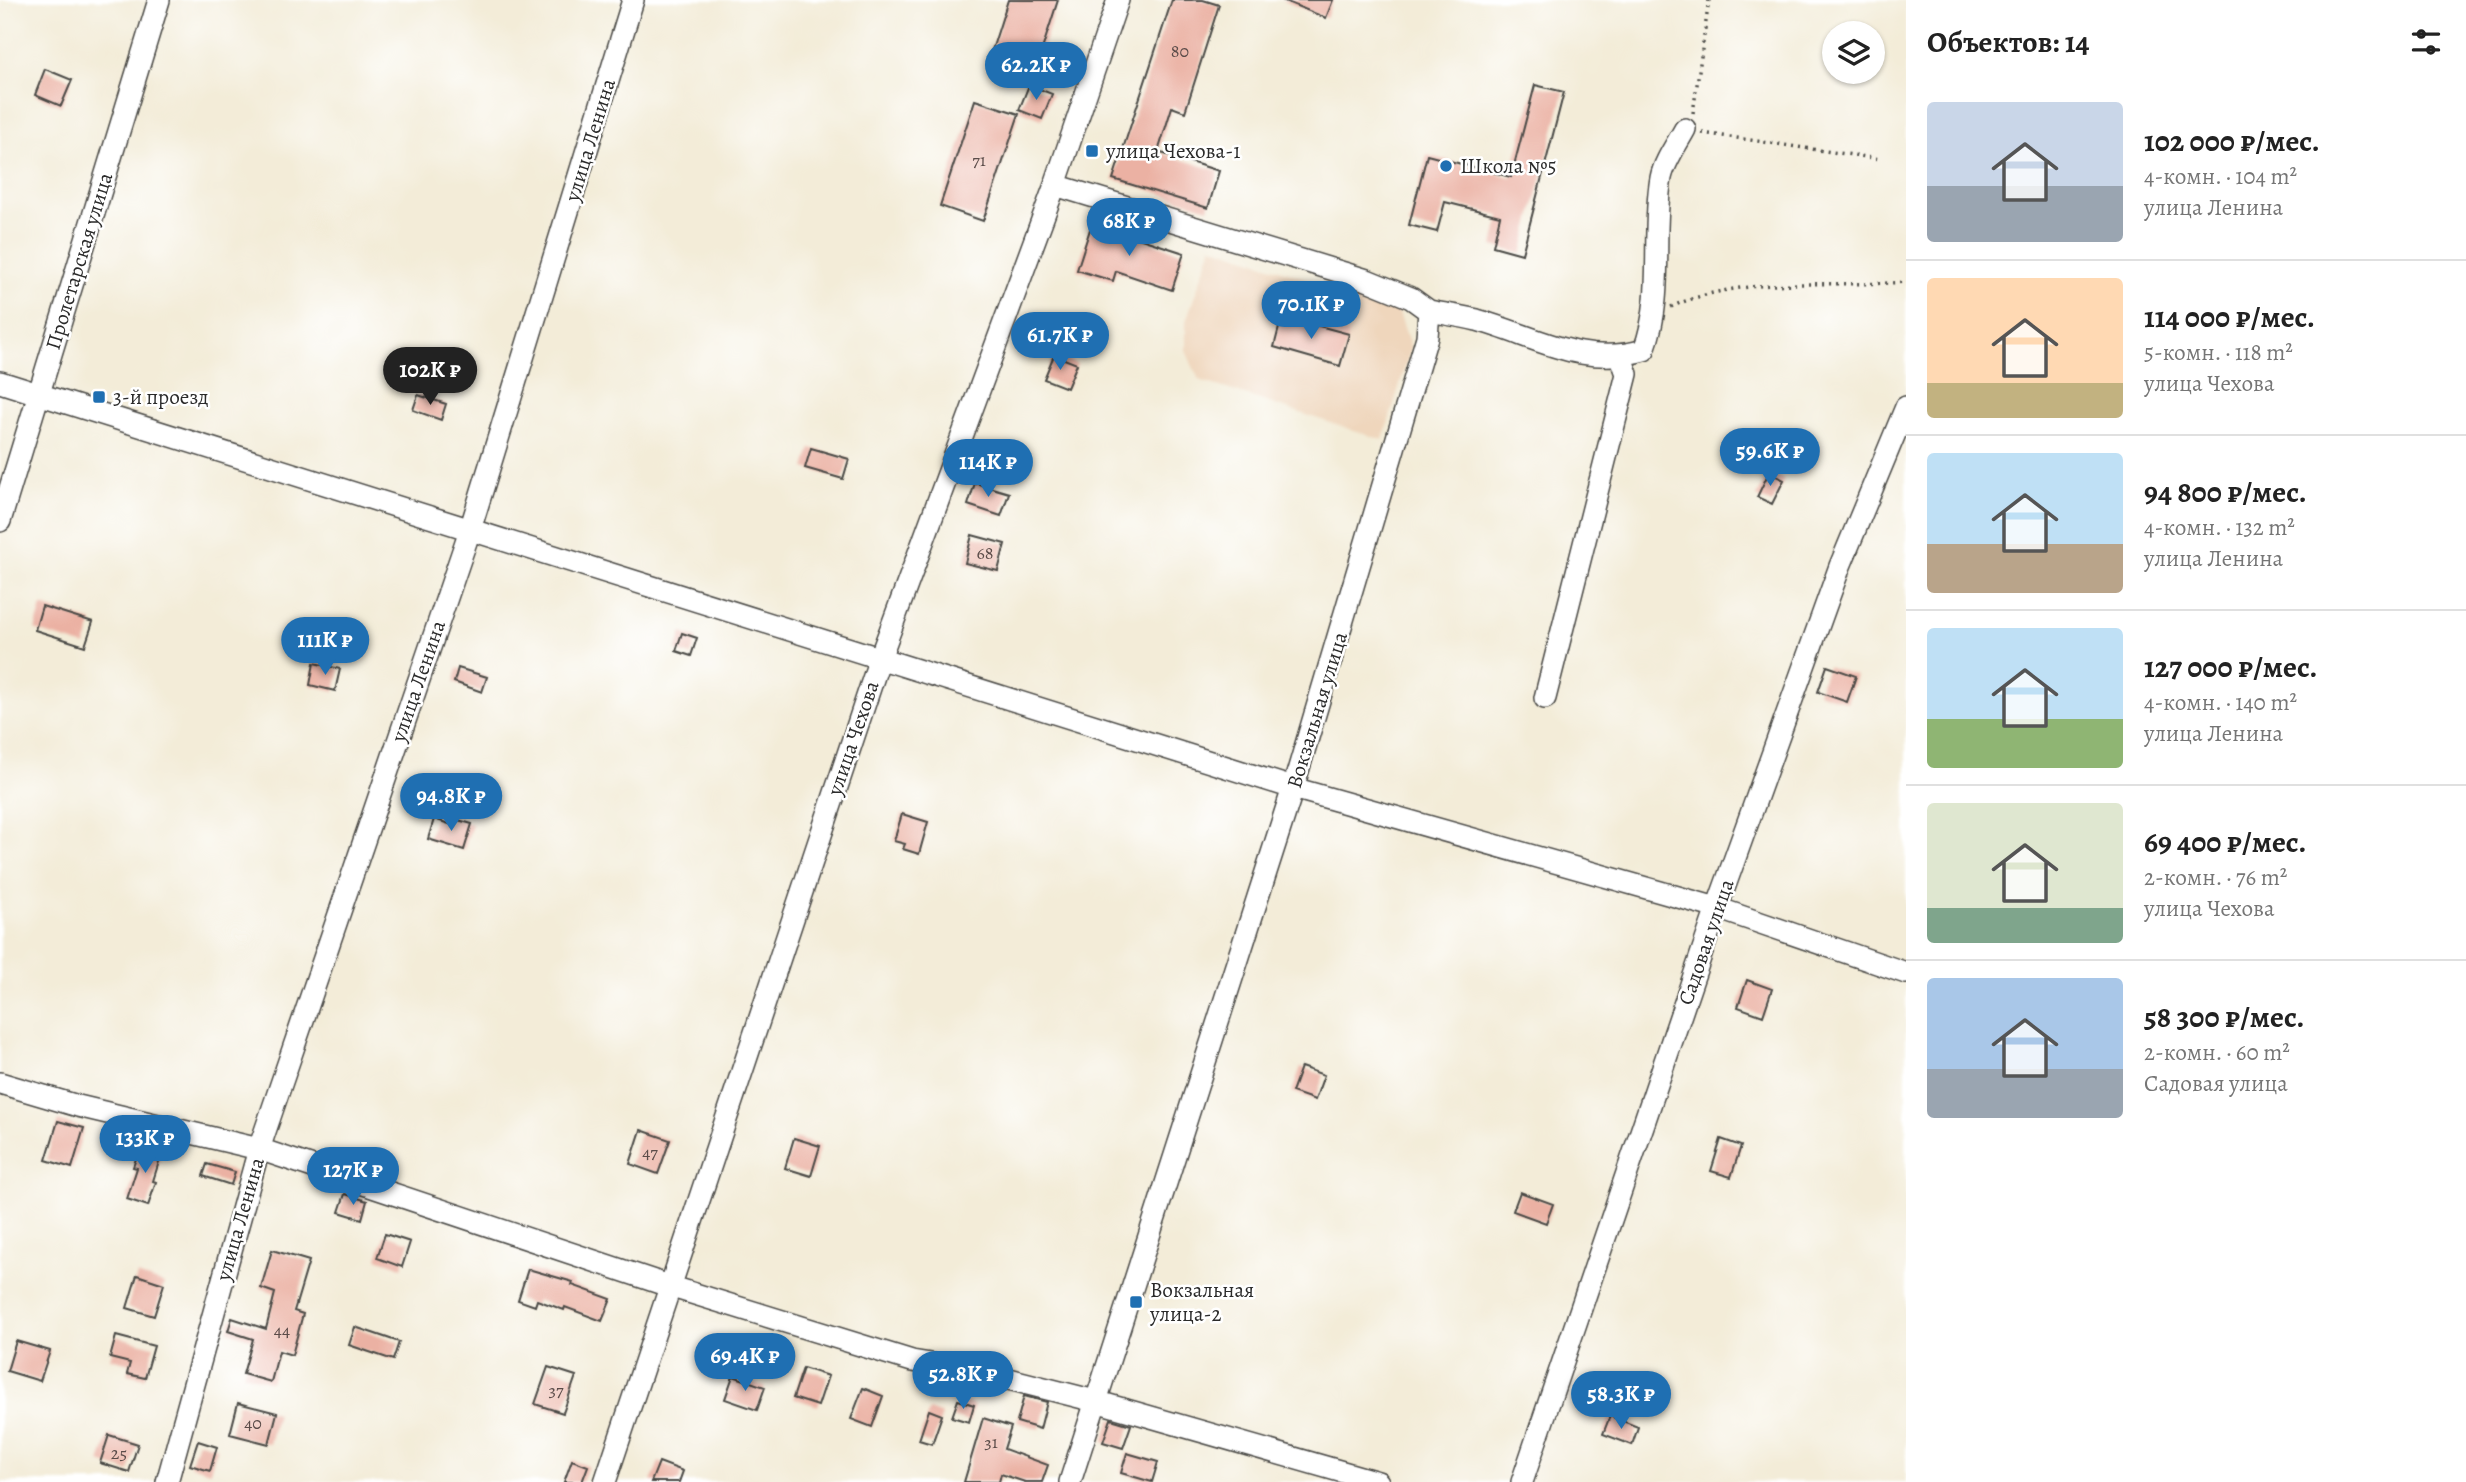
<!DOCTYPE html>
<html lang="ru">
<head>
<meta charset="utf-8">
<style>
	:root { --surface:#fff; --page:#f6f6f6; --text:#222; --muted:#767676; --line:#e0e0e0; --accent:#1f6fb2 }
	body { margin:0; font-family:Alegreya,serif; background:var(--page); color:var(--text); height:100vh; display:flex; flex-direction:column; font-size:26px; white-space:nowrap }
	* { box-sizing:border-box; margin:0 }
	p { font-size:23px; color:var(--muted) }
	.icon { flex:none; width:38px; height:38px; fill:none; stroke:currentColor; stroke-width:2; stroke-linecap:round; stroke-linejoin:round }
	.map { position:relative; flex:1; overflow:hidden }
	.drawer { display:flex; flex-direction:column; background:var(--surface); width:560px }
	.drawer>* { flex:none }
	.controls { position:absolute; left:1822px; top:21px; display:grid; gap:14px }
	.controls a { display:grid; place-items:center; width:63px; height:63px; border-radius:50%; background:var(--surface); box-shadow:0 2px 5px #0004; font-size:35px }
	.price { position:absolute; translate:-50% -60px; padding:0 16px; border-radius:24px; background:var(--accent); color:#fff; font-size:23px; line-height:46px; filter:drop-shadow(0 2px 4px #0008) }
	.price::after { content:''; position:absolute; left:50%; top:42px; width:21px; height:16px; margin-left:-10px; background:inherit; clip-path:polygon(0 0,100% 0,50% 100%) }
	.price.on { background:#222; color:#fff }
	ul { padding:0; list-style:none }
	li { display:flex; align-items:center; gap:21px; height:175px; padding:0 21px }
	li+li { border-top:2px solid var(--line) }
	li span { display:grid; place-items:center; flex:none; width:196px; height:140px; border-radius:7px; color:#555 }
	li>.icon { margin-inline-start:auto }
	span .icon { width:84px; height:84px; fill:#fffc; stroke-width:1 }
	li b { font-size:30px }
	h2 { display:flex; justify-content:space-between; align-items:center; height:84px; padding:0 21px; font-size:30px }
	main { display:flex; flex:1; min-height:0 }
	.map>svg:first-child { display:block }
	.built { fill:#efd6bc }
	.building { fill:#ebb1a3 }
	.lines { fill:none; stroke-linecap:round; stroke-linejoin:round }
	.minor-casing { stroke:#494845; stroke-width:24 }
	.path { stroke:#494845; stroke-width:3.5; stroke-dasharray:2 5; stroke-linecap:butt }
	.minor { stroke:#fff; stroke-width:21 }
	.poi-dot { fill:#1f6fb2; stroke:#fff; stroke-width:2.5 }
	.labels { text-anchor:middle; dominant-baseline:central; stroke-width:5; stroke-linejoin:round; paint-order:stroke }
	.number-label { font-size:18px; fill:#5b4c49 }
	.street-label { font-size:21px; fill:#2b2b2b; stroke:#fff }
	.poi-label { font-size:21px; fill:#2b2b2b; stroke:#fff; text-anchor:start }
</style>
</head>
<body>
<main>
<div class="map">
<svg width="1906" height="1482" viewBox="0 0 1906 1482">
	<rect width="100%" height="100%" fill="#fff"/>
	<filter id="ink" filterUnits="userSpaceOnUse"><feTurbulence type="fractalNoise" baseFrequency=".0143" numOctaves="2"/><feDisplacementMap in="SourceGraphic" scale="14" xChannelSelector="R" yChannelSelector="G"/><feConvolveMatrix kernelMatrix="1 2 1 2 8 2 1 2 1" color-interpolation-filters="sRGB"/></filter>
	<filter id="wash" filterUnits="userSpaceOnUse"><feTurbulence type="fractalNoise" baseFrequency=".00686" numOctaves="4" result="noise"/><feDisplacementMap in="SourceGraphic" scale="28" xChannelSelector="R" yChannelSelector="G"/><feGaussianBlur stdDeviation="1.57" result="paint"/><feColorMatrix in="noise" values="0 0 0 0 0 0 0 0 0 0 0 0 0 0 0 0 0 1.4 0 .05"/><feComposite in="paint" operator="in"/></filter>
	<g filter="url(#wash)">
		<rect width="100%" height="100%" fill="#f3ecd8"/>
		<path class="built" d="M1212 246 1398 310 1411 348 1383 440 1199 380 1186 351V321Z"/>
		<g id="blocks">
			<path class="building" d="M1008 0H1058L1037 65 992 50Z
				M1172 0H1203L1219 5 1185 112 1172 107 1158 152 1219 171 1208 208 1113 179Z
				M1282 0H1333L1326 18Z
				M45 69 72 80 61 106 35 95Z
				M1029 85 1052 94 1042 119 1019 110Z
				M1535 85 1564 92 1522 254 1493 246 1500 216 1445 202 1437 232 1409 225 1427 155 1511 177Z
				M975 100 1019 114 983 221 940 206Z
				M1092 223 1184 253 1172 290 1116 271 1113 281 1077 270Z
				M1282 316 1349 334 1340 366 1274 347Z
				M1054 355 1077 364 1067 388 1044 379Z
				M418 395 446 404 441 420 413 410Z
				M811 448 849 459 843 479 805 468Z
				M1769 472 1784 480 1772 504 1757 497Z
				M975 483 1009 493 1001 516 968 505Z
				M972 535 1005 544 998 571 965 563Z
				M42 606 93 622 85 646 35 630Z
				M682 633 697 638 691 656 676 651Z
				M314 663 340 669 335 691 310 685Z
				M1827 666 1856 676 1847 702 1818 692Z
				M458 668 487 677 482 692 454 682Z
				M902 814 928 822 919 854 903 849 905 844 894 841Z
				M451 818 472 824 464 850 428 839 434 819 449 824Z
				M1747 980 1772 989 1763 1016 1738 1007Z
				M1301 1067 1324 1075 1315 1100 1292 1092Z
				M58 1121 84 1128 72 1168 46 1160Z
				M641 1130 670 1140 658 1174 630 1164Z
				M794 1138 820 1146 811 1176 785 1168Z
				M1721 1139 1741 1146 1731 1177 1711 1171Z
				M141 1145 162 1152 153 1181 156 1182 148 1206 127 1199 137 1168 133 1167Z
				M207 1164 235 1172 231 1185 203 1176Z
				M1520 1192 1553 1204 1546 1223 1513 1211Z
				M345 1194 367 1201 362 1219 339 1212Z
				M385 1234 410 1242 402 1267 377 1258Z
				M272 1250 309 1261 294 1311 303 1314 292 1355 279 1351 271 1382 243 1374 253 1339 228 1331 232 1318 266 1329 275 1293 261 1288Z
				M528 1269 573 1282 572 1285 611 1299 602 1321 565 1307 564 1310 537 1300 535 1306 518 1300Z
				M137 1275 164 1284 154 1316 127 1308Z
				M355 1327 399 1342 393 1360 349 1345Z
				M116 1336 154 1346 145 1378 127 1374 130 1363 110 1358Z
				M16 1341 50 1351 40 1381 7 1371Z
				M548 1367 576 1376 563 1413 535 1404Z
				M803 1368 828 1376 818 1406 793 1398Z
				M733 1376 765 1387 757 1410 725 1399Z
				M863 1388 883 1396 872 1427 851 1419Z
				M1024 1396 1047 1402 1040 1429 1017 1422Z
				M958 1400 974 1405 969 1422 952 1417Z
				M238 1403 277 1413 269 1444 230 1434Z
				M929 1410 942 1415 932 1444 919 1440Z
				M1610 1416 1638 1427 1632 1445 1603 1434Z
				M983 1418 1011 1427 1004 1449 1048 1465 1042 1482H1025L1001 1474 999 1482H964Z
				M1111 1419 1131 1425 1123 1448 1103 1442Z
				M109 1435 138 1444 129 1472 100 1463Z
				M198 1441 217 1447 210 1471 190 1465Z
				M1127 1453 1158 1462 1152 1482 1121 1473Z
				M572 1460 588 1466 582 1482H564Z
				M659 1462 683 1471 679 1482H651Z"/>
		</g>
	</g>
	<g filter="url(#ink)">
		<use href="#blocks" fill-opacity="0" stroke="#494845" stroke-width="2"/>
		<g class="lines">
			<g class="minor-casing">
				<path id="minor" d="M1055 185 1367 280 1411 298 1429 311 1427 337 1293 788 1070 1482
					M1429 311C1445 314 1461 316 1477 320 1535 336 1582 368 1644 350 1665 295 1651 235 1661 178 1664 162 1677 144 1685 129
					M0 382 1293 788 1717 908 1906 973
					M0 521 159 0
					M1545 698 1627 374 1621 357
					M0 1083 78 1106 259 1149 669 1286 912 1361 985 1373 1095 1401 1378 1482
					M167 1482 259 1149 470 530 633 0
					M605 1482 880 658 1055 185 1118 0
					M1522 1482 1717 908 1840 566 1906 407"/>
			</g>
			<path class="path" d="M1693 113 1709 0
				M1702 133 1880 159
				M1671 307C1744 274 1829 288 1906 282"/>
			<use href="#minor" class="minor"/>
		</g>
	</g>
	<g class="poi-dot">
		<rect x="1085" y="144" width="14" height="14" rx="3.5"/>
		<circle cx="1446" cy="166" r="7"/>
		<rect x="92" y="390" width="14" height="14" rx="3.5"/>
		<rect x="1129" y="1295" width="14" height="14" rx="3.5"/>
	</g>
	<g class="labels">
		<g class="number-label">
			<text x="1180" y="51">80</text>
			<text x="979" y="160">71</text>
			<text x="985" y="553">68</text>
			<text x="650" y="1152">47</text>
			<text x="282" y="1330">44</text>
			<text x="556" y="1390">37</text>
			<text x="253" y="1423">40</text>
			<text x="991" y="1442">31</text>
			<text x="119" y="1453">25</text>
		</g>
		<g class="street-label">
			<text transform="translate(590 140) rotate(-73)">улица Ленина</text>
			<text transform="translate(79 261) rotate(-73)">Пролетарская улица</text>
			<text transform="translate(418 681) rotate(-71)">улица Ленина</text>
			<text transform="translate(1317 710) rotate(-73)">Вокзальная улица</text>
			<text transform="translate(853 738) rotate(-71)">улица Чехова</text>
			<text transform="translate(1706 942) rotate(-71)">Садовая улица</text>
			<text transform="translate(240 1219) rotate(-74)">улица Ленина</text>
		</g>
		<g class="poi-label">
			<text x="1106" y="151">улица Чехова-1</text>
			<text x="1460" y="166">Школа №5</text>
			<text x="113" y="397">3-й проезд</text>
			<text x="1150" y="1290">Вокзальная<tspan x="1150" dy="24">улица-2</tspan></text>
		</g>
	</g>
</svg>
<div class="controls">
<a><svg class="icon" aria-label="layers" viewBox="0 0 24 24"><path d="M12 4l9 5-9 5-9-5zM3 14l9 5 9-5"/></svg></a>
</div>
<b class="price" style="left:1036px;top:102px">62.2K ₽</b>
<b class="price" style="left:1129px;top:258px">68K ₽</b>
<b class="price" style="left:1311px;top:341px">70.1K ₽</b>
<b class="price" style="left:1060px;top:372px">61.7K ₽</b>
<b class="price on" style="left:430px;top:407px">102K ₽</b>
<b class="price" style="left:1770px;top:488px">59.6K ₽</b>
<b class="price" style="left:988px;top:499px">114K ₽</b>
<b class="price" style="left:325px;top:677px">111K ₽</b>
<b class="price" style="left:451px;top:833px">94.8K ₽</b>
<b class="price" style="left:145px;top:1175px">133K ₽</b>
<b class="price" style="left:353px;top:1207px">127K ₽</b>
<b class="price" style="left:745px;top:1393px">69.4K ₽</b>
<b class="price" style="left:963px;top:1411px">52.8K ₽</b>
<b class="price" style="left:1621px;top:1431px">58.3K ₽</b>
</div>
<section class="drawer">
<h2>Объектов: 14<svg class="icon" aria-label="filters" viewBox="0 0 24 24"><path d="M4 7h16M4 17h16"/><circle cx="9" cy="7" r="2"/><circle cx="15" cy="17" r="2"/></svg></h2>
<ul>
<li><span style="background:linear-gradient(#c9d6e8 60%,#9aa5b1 0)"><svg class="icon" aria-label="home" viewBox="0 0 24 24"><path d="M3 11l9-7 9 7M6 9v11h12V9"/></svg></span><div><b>102 000 ₽/мес.</b><p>4-комн. · 104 m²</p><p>улица Ленина</p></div></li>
<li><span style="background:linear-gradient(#ffd9b3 75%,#c2b280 0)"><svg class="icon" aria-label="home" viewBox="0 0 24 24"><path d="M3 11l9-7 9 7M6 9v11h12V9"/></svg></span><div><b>114 000 ₽/мес.</b><p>5-комн. · 118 m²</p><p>улица Чехова</p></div></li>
<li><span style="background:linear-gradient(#bfe0f5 65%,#b9a48a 0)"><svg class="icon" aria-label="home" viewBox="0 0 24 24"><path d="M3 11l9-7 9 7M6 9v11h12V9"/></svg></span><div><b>94 800 ₽/мес.</b><p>4-комн. · 132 m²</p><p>улица Ленина</p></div></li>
<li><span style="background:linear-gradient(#bfe0f5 65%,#8fb573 0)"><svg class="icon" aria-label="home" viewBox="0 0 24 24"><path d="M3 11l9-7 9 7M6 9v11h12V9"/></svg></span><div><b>127 000 ₽/мес.</b><p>4-комн. · 140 m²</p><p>улица Ленина</p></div></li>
<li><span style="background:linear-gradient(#dfe7d0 75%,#7fa58c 0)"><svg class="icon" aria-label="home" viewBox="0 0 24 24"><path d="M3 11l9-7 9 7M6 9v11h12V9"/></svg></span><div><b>69 400 ₽/мес.</b><p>2-комн. · 76 m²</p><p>улица Чехова</p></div></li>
<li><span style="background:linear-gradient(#a9c7e8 65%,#9aa5b1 0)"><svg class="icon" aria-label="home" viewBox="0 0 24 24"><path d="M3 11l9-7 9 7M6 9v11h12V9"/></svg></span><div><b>58 300 ₽/мес.</b><p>2-комн. · 60 m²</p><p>Садовая улица</p></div></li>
</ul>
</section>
</main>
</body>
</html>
